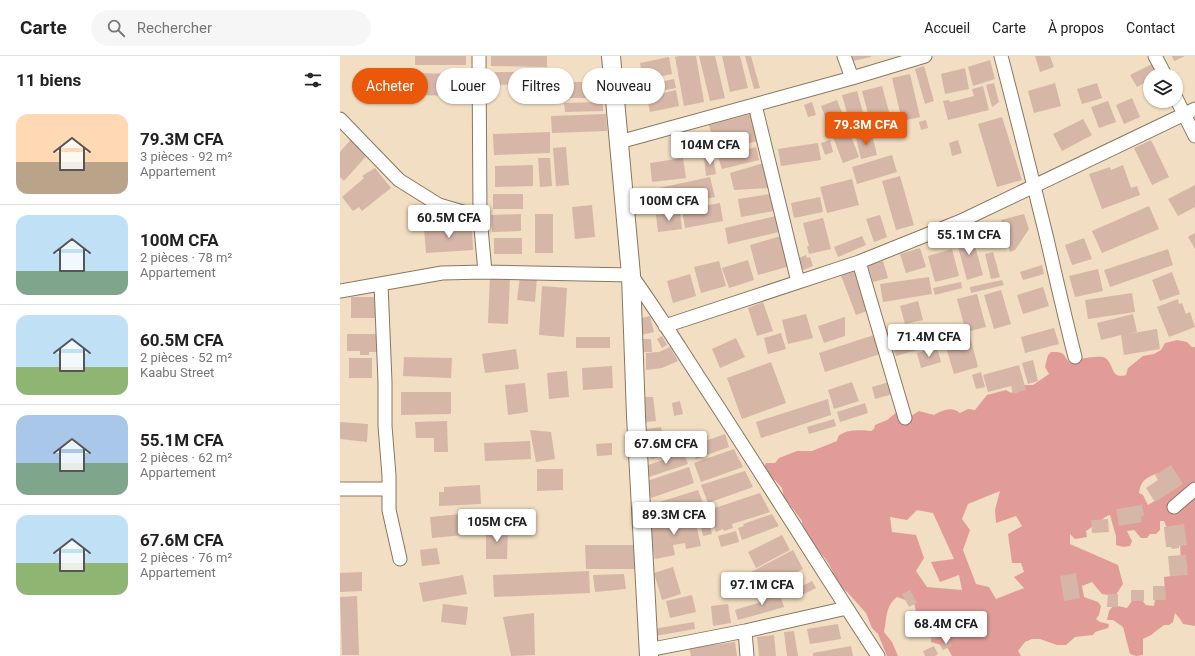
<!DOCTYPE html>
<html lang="fr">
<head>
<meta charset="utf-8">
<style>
	:root { --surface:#fff; --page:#f6f6f6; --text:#222; --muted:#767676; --line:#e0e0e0; --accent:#ea580c }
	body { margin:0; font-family:Roboto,sans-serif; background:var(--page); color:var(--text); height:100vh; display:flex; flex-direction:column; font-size:15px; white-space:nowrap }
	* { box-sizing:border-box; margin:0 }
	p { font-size:13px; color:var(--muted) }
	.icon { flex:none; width:22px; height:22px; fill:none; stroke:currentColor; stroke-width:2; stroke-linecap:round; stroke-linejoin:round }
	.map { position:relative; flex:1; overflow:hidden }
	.sheet { display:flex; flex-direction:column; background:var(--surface); width:340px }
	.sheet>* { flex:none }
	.guide { position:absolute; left:12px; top:12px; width:380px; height:36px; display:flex; gap:8px }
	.fabs { position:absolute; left:803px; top:12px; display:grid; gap:8px }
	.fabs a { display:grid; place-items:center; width:40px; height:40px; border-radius:50%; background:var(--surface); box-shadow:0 1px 3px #0004; font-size:20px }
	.price { position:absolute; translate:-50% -34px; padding:0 9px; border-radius:4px; background:#fff; color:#222; font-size:13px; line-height:26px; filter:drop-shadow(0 1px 2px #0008) }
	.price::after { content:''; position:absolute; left:50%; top:24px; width:12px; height:9px; margin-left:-6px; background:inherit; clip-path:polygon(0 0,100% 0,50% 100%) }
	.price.selected { background:var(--accent); color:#fff }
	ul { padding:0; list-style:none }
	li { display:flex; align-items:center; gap:12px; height:100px; padding:0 16px }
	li+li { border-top:1px solid var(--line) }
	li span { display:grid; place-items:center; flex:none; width:112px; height:80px; border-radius:12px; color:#555 }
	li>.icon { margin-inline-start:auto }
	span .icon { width:48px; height:48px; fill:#fffc; stroke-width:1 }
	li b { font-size:17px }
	h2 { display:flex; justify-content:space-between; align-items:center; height:48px; padding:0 16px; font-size:17px }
	.chip { padding:0 14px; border-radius:18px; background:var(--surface); box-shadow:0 1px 3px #0004; font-size:14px; line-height:36px }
	.chip.selected { background:var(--accent); color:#fff }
	header { display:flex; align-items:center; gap:24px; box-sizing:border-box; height:56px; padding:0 20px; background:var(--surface); border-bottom:1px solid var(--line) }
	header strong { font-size:19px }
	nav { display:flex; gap:22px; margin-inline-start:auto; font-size:14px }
	.search { width:280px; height:36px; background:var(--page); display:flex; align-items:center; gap:10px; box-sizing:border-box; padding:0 14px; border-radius:22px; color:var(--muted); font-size:15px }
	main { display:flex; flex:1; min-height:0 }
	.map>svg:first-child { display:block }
	.forest { fill:#e29c98; fill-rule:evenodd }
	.building { fill:#d6b6a6 }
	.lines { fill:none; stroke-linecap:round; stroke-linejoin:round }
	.street-casing { stroke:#8a775f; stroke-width:15 }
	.secondary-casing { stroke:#8a775f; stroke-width:20 }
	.street { stroke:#fff; stroke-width:13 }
	.secondary { stroke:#fff; stroke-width:18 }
</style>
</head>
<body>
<header>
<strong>Carte</strong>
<div class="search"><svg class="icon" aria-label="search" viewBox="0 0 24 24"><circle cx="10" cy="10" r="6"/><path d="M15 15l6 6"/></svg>Rechercher</div>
<nav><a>Accueil</a><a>Carte</a><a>À propos</a><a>Contact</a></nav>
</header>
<main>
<section class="sheet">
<h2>11 biens<svg class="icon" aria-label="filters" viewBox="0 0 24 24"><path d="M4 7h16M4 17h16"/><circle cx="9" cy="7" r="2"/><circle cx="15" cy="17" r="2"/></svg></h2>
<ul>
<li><span style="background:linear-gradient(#ffd9b3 60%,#b9a48a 0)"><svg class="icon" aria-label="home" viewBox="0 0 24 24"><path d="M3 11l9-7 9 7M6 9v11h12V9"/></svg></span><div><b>79.3M CFA</b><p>3 pièces · 92 m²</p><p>Appartement</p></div></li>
<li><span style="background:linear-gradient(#bfe0f5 70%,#7fa58c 0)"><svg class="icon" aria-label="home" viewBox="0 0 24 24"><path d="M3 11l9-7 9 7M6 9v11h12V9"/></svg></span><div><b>100M CFA</b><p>2 pièces · 78 m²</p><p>Appartement</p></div></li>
<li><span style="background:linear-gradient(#bfe0f5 65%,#8fb573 0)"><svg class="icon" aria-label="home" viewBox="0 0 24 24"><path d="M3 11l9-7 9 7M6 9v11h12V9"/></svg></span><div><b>60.5M CFA</b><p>2 pièces · 52 m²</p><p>Kaabu Street</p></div></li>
<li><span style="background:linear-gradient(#a9c7e8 60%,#7fa58c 0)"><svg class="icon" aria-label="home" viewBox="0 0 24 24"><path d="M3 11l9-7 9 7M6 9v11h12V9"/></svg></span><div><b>55.1M CFA</b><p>2 pièces · 62 m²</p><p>Appartement</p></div></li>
<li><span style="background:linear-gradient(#bfe0f5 60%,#8fb573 0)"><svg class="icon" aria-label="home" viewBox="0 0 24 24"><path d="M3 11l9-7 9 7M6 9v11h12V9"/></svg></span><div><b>67.6M CFA</b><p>2 pièces · 76 m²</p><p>Appartement</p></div></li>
</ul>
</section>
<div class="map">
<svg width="855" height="600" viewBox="0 0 855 600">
	<rect width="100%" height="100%" fill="#f2dec2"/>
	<path class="forest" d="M837 284 847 286 852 291H855V570L843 568 840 563 835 557 833 566 829 569H824L811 579 803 583V599L796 600 790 598 783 571 773 564H767L769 555 774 549 787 552 794 542 801 543 806 549 814 550 816 537H825L824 521 845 518 841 511 840 485 828 475 824 465H820V474L816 478H810L807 482H801L794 474 787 475 792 485 790 490 783 491 776 489V480L770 459C763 461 753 471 746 475L747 481 735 483 730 478V488L778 509 783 528 775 540 762 538 752 526 742 530 744 541 758 546 761 550 759 559 756 563 760 566 769 568 768 572 755 576 753 579 735 581 726 589H717L700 583H692L685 586 678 595 681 600H612L607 591 591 586 592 575 579 568 574 547 557 541C545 550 547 563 544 576L552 586 558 600H547L538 578 532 572 526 557 508 537 495 526C494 508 477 492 463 481L462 465 444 441 442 432 435 424 426 421 423 415 426 407H435L439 402 457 395H472L497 385 498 381C504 373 522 374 531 375L534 373 535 369 547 364 557 356 571 360 579 355 594 359C603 354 611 350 620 357L628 353 635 354 647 339 666 334 671 337 681 329H693L709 318 705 311 708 299 711 296C728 295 722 301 732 308 736 307 737 305 740 303 744 302 759 300 763 301 775 305 769 324 786 319L788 312 803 300 814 298 821 294 825 287ZM818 417 831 426 816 444 808 449 803 439 799 437C801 424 806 422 818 417ZM660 435 655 454 656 467 676 460 682 470 668 478 672 507H681L684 516 674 521 684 532 656 543 649 531 636 528 623 494 630 474 622 463 628 448ZM577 454 593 457 614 503 591 506 600 526 619 519 622 534 587 531 576 515 584 502 576 479 552 476 550 461 567 464Z"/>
	<path class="building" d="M75 0H126V9H75Z
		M151 0H207V11L151 10Z
		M339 0H356L364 46 344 50 335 1Z
		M359 0H375L385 42 370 45Z
		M382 0H400L408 32 390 36Z
		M405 0H411L420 32 414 33Z
		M512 0H531V1L513 5Z
		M695 0H710L714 11 700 16Z
		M832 0H845L834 5Z
		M329 1 332 18 303 24 300 7Z
		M650 4 655 23 633 30 628 11Z
		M814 7 820 19H810V24L797 31 790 19Z
		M584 10 594 45 585 48 575 13Z
		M625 12 629 33 605 38 601 18Z
		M30 14 61 15 60 37 29 36Z
		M155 16H187V28L155 29Z
		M208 16 209 31 196 32 195 17Z
		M71 17 126 18 125 40 71 39Z
		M570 18 580 61 562 65 552 22Z
		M334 23 336 32 316 36 315 27Z
		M212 26H260L261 42H212Z
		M654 27 659 46 652 51 646 29Z
		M715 27 721 50 694 57 688 35Z
		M757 27 762 42 742 48 737 33Z
		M542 30 552 67 532 72 522 35Z
		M643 30 649 54 608 64 603 45 609 44 610 46 634 40 632 33Z
		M336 34 339 50 310 56 307 41Z
		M517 35 528 74 513 78 502 39Z
		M199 41H210L211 47H199Z
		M792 42 800 61 784 68 776 49Z
		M497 44 519 101 503 107 481 50Z
		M768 45 776 66 759 72 751 51Z
		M263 46V55L225 56 224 47Z
		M472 46 476 59 468 61 464 49Z
		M266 58 267 75 212 77 211 60Z
		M411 58 418 85 376 95 369 69Z
		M662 61 682 124 657 131 638 68Z
		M743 63 752 79 722 95 713 78Z
		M586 64 588 72 581 74 579 66Z
		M210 76V97L154 99 153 78Z
		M355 77 361 95 345 100 340 82Z
		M532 78 537 99 521 103 516 82Z
		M12 82 29 97 4 125 0 121V96Z
		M490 84 493 96 485 99 481 87Z
		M618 84 622 97 612 100 609 87Z
		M811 84 829 121 812 129 794 92Z
		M478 87 481 104 441 110 438 93Z
		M226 91 229 129 216 130 213 92Z
		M416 91 419 104 382 113 378 101Z
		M552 99 557 116 517 128 512 111Z
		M373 100 376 118 366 120 364 101Z
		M198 102H210L212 130 200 131Z
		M343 102 346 122 312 126 310 107Z
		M427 106 429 132 394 134 390 117Z
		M193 109V130L155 131V110Z
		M783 109 791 132 797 130 800 139 762 153 749 118 770 111 771 114Z
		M35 112 51 132 22 155 19 151 13 155 2 141 24 122 22 120Z
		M560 120 574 169 556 174 542 125Z
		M370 121 375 141 314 154 310 134Z
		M512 123 519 149 487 157 480 131Z
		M855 129V151L838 160 828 143Z
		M153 138H183V153H153Z
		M430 138 434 155 401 161 398 143Z
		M480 141 483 156 454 162 451 147Z
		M380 147 383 165 345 172 342 154Z
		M252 149 255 181 235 183 232 151Z
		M809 150 819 173 762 197 752 175Z
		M340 156 342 173 318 176 316 159Z
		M181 158V175L152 176 151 159Z
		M195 158H213V197H195Z
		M684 158 689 173 675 194 670 196 661 164Z
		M540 159 547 181 534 186 526 163Z
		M436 160 439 176 388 188 385 172Z
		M483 162 491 193 469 198 467 190H469L463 167Z
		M132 170 133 194 86 197 84 172Z
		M631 175 643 219 627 224 615 180Z
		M855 177V193L848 181Z
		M441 180 450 210 418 219 410 189Z
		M522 180 526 189 498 201 494 191Z
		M154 182H182V198H154Z
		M744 182 752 203 732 209 725 189Z
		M580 192 586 211 566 217 560 198Z
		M612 193 619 220 595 226 588 200Z
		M828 193 833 209 770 231 764 214Z
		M653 196 660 221 651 223 645 198Z
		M466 199 467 202 470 201 473 210 463 214 459 202Z
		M408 204 414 224 389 232 382 212Z
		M379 205 386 230 361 237 354 211Z
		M543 205 548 222 533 226 528 209Z
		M702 209 704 218 683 224 680 216Z
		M515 212 530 254 516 259 500 217Z
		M758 213 763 235 735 241 729 220Z
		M832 216 840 238 820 245 812 224Z
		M350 218 356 240 333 247 327 225Z
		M150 220 170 221 168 268 148 267Z
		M180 220 197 222 195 246 177 244Z
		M589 221 592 238 543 246 540 228Z
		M662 224 664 229 631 237 630 231Z
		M621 226 622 232 595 239 593 232Z
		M202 230 227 232 224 281 199 279Z
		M703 231 709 250 683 258 677 239Z
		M661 234 671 268 654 273 644 239Z
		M792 237 795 256 748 263 745 244Z
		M637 238 646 271 626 276 617 243Z
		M11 241H37V262H11Z
		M838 243 839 248 842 247 846 258 850 256 855 271 829 281 817 251Z
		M578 245 583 264 565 268 560 250Z
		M423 246 433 275 417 280 408 252Z
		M466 258 473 282 448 288 442 264Z
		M793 258 797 276 787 278 817 273 820 293 784 299 781 279 761 284 757 267Z
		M310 260 314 276 301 279 298 263Z
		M505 261V280L484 287 478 270Z
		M714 272 719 288 685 297 681 281Z
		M441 277 446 293 428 298 424 282Z
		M7 278H42V296H29V299H20V295H7Z
		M537 278 543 297 485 316 479 297Z
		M572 278 577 294 556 300 551 284Z
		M322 280 327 289 322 292 317 283Z
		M236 281H270V292H236Z
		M630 281 638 311 614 318 605 288Z
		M396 282 405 301 380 312 372 293Z
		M302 283H311L312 296H302Z
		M330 291 338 305 322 312 306 314V297L319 296Z
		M597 291 601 306 581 312 577 297Z
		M176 293 179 313 145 317 142 298Z
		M64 301 112 302 111 322 63 320Z
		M9 302H32V322H9Z
		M693 304 698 325 688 328 682 307Z
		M431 306 446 347 402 363 387 322Z
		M679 309 686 334 673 338 671 330 648 336 643 319Z
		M272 310 273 332 243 334 242 312Z
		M227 315 229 341 209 343 207 317Z
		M641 316 645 331 636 333 632 319Z
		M553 325 556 337 535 343 532 331Z
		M512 326 519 345 494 353 488 334Z
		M185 327 188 356 168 359 165 329Z
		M61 336H111V358L61 359Z
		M304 341H313L316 365 305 366Z
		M488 343 491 359 421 382 416 366Z
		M340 345 343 358 334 360 332 347Z
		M525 347 528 357 500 366 497 356Z
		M494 363 496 370 469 378 467 371Z
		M107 365 108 396H94V382H76L75 366Z
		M0 366 28 368 27 386 0 383Z
		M321 371 323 379 306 384V373Z
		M190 374 211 376 215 403 196 406Z
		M385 378 389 391 356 403 351 390Z
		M332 379 337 397 311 403 306 385Z
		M190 385 191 403 145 405 144 387Z
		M272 387V399L257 400 256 388Z
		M394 393 403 411 361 426 354 407Z
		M344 397 348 408 309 421 305 410Z
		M831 409 843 428 815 446 806 432 818 424 815 419Z
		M349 411 354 427 311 442 308 435 310 434 307 425Z
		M197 413H223V434L197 435Z
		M405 415 413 431 368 447 361 429Z
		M140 429 141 448 99 450V436H104V431Z
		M358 434 364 450 315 465 310 449Z
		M420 437 430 456 392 468 393 472 384 475 383 473 376 476 369 454Z
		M802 449 804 460H801L802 466 779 470 776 453Z
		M365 451 372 478 363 480 358 459H355L353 454Z
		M132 457 134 478 92 482 90 461Z
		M432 458 439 470 402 484 398 472 404 470 403 468Z
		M354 459 361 490 346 493 345 487 333 489 335 499 315 503 309 479 308 470Z
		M768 463 769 476 752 477 751 464Z
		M844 468 847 489 839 490V492L832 493 831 491H826L824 471Z
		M146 471H168L167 503H146Z
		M396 475 399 486 381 491 378 480Z
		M442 479 450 494 416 512 408 496Z
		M245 489H297V513H246Z
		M97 492 100 508 82 510 80 494Z
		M453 494 463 513 419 536 409 517Z
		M846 499 848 519 830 520 828 500Z
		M333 511 341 538 322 544 314 517Z
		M249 515 250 537 154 541 153 519Z
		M22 516V535L0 536V517Z
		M736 517 740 542 724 545 720 520Z
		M284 518 286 533 255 536 253 519Z
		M123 519 127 538 83 546 79 527Z
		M472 525 476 532 462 539 459 532Z
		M813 530H825L826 544H813Z
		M438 533 444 551 398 564 395 554 421 546V549L424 548 421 538Z
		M570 534 577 547 569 551 562 538Z
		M791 534H804V545H791Z
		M768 538H778V551H767Z
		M352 539 356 556 330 562 326 545Z
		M17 540 19 599H2L0 541Z
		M103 548 128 551 126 569 101 566Z
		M388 548 391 567 373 570 371 550Z
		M194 557 195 599 171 600 163 561Z
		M354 566 355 573 315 580 313 573Z
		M498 568 501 583 470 588 467 573Z
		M579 569 581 574 573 578 571 573Z
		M592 569 598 581 592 584 586 572Z
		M454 575 458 600H447L444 576Z
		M434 579 436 600H419L417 581Z
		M609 584 612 590 603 594 600 589Z
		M395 586 397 600H351L349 592Z
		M511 590 513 600H473V597Z
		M594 590 598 598 595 600H585L583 595Z"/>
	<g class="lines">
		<g class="street-casing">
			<path id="street" d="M139 0 140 161 145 216
				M504 0 512 22
				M661 0C677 61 692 122 707 183 716 222 725 262 735 301
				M815 0 825 19
				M836 42 855 80
				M415 49 458 226
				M0 63 59 124 99 149 140 161
				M279 86 512 22 585 0
				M519 206 565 362
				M41 228 45 326V370L49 419V454L60 503
				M0 235 102 217 145 216 291 219C315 252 336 286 358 320 419 413 477 507 538 600
				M325 270 519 206 621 165 855 53
				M0 433H49
				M834 451 855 433
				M405 575 407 600
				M308 594 405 575 507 552"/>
		</g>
		<g class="secondary-casing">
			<path id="secondary" d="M271 0 291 219 296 360 309 600"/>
		</g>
		<use href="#street" class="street"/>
		<use href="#secondary" class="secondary"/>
	</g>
</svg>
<div class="fabs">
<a><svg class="icon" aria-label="layers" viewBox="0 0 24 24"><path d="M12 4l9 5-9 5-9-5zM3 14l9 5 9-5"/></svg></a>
</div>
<b class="price selected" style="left:526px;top:90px">79.3M CFA</b>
<b class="price" style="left:370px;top:110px">104M CFA</b>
<b class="price" style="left:329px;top:166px">100M CFA</b>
<b class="price" style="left:109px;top:183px">60.5M CFA</b>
<b class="price" style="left:629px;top:200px">55.1M CFA</b>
<b class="price" style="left:589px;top:302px">71.4M CFA</b>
<b class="price" style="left:326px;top:409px">67.6M CFA</b>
<b class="price" style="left:334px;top:480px">89.3M CFA</b>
<b class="price" style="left:157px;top:487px">105M CFA</b>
<b class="price" style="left:422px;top:550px">97.1M CFA</b>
<b class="price" style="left:606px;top:589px">68.4M CFA</b>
<div class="guide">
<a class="chip selected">Acheter</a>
<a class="chip">Louer</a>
<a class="chip">Filtres</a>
<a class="chip">Nouveau</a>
</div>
</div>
</main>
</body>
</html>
